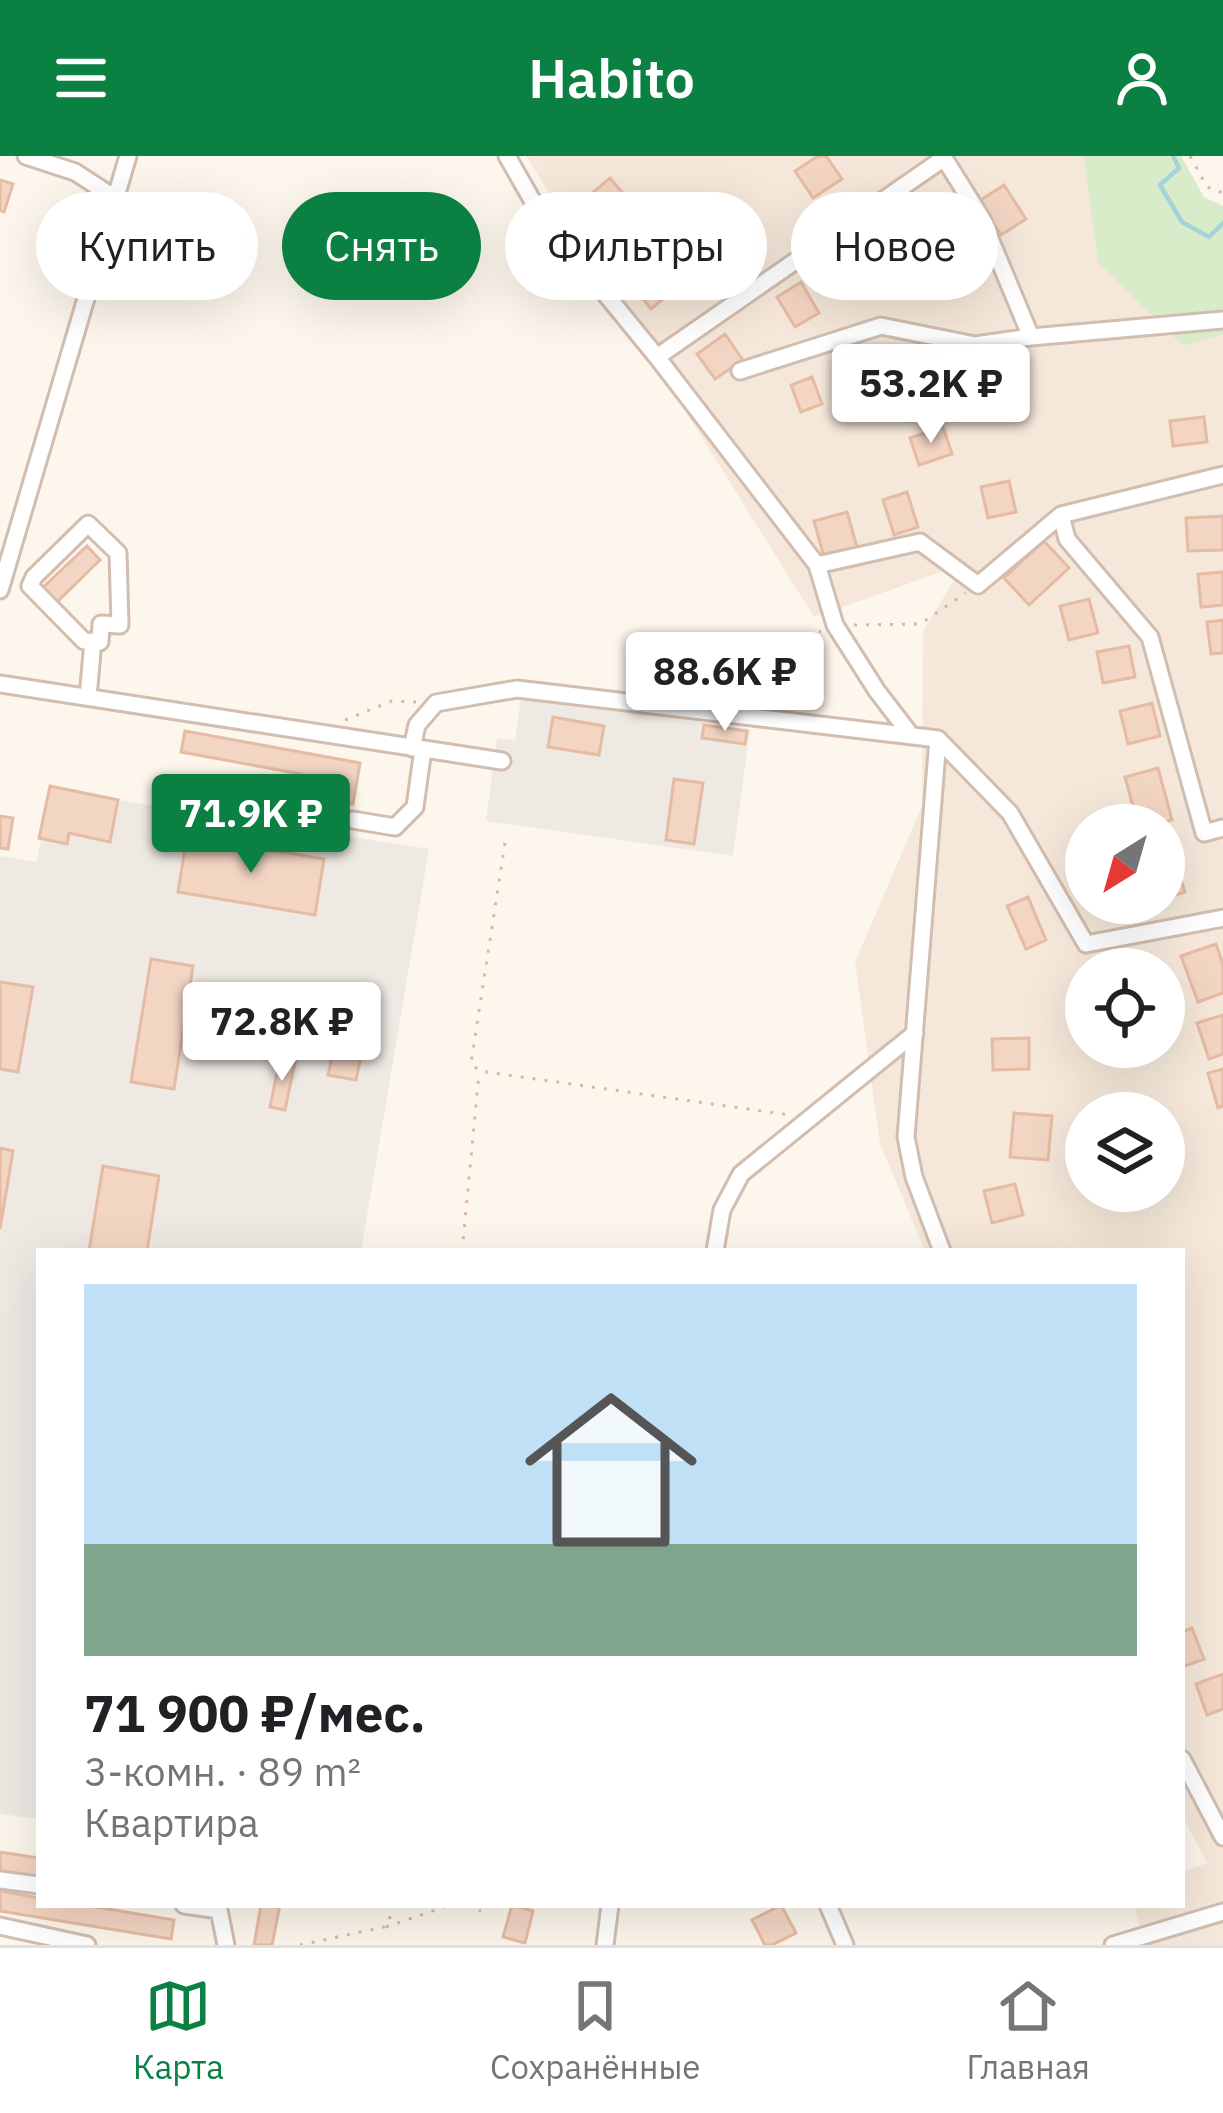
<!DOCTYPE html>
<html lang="ru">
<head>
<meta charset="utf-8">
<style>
	:root { --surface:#fff; --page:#f6f6f6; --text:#202124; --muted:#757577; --line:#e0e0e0; --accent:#0b8043 }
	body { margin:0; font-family:"IBM Plex Sans",sans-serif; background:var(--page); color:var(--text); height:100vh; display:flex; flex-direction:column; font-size:45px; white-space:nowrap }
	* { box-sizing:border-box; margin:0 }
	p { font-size:39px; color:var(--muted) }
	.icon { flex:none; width:66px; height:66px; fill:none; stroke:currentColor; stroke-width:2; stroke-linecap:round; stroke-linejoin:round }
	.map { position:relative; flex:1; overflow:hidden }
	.panel { position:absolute; left:36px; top:1092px; width:1149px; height:660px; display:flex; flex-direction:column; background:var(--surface); border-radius:0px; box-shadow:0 12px 48px #0002 }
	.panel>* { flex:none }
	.hud { position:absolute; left:36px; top:36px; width:1152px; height:108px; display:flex; gap:24px }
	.needle { width:78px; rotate:217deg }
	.fabs { position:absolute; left:1065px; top:648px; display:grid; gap:24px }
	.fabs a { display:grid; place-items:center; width:120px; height:120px; border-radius:50%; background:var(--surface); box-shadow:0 12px 48px #0002; font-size:60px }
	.price { position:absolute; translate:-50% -102px; padding:0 27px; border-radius:12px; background:#fff; color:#222; font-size:39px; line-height:78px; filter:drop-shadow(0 3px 6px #0008) }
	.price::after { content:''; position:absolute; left:50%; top:72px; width:36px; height:27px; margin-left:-18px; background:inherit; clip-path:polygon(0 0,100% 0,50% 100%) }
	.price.active { background:var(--accent); color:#fff }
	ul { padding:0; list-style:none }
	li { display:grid; align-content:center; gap:24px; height:636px; padding:0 48px }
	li+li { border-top:3px solid var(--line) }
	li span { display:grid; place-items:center; height:372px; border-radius:0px; color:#555 }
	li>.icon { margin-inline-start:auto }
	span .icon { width:216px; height:216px; fill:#fffc; stroke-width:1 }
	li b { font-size:51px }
	.pill { padding:0 42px; border-radius:54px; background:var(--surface); box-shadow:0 12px 48px #0002; font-size:42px; line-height:108px }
	.pill.active { background:var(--accent); color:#fff }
	header { display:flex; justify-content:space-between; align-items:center; height:156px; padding:0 48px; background:var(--accent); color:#fff; font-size:54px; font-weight:600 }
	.menu { display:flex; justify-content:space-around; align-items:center; height:168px; border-top:3px solid var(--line); background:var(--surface); font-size:33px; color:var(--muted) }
	.menu a { display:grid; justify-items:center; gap:6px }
	.menu .active { color:var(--accent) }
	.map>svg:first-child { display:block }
	.residential { fill:#f5e8da; fill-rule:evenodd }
	.industrial { fill:#efe9e4 }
	.green { fill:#d8ecc9 }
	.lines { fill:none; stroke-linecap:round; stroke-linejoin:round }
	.stream { stroke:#a5d3da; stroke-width:4.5 }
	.building { fill:#f3d5c3; stroke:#e6bba3; stroke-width:3 }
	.minor-casing { stroke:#d1beb0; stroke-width:21 }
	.path { stroke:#d9b8a5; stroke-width:3; stroke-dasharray:3 9; stroke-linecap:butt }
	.minor { stroke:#fff; stroke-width:15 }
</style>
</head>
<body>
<header><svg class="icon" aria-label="menu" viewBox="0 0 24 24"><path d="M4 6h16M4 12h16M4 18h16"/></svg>Habito<svg class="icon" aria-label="person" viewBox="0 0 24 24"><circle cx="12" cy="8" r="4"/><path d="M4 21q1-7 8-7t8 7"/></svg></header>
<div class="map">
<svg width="1223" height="1789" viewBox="0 0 1223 1789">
	<rect width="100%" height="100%" fill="#fdf6ec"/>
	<path class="residential" d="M526 0H1116L1223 158V1789H1144L1134 1749H1182V1716L1207 1707 1182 1659V1095H925L880 988 855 806 922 650 923 475 964 408 814 461ZM1086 669H1164V747H1086ZM1086 813H1164V891H1086ZM1086 957H1164V1035H1086Z"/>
	<path class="industrial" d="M521 541 750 573 733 700 486 665 497 582 515 584Z
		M50 630 118 644 429 693 361 1095H39V1663L0 1658V700L37 706Z"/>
	<path class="green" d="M1084 0H1181L1204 41 1223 50V178L1183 190 1098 106Z"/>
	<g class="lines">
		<path class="stream" d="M1173 0 1179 12 1160 29 1182 66 1209 81 1223 67"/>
	</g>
	<path class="building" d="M818 0H826L842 23 813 42 795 15Z
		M610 22 633 49 607 70 585 43Z
		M0 24 13 28 4 56 0 54Z
		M1004 29 1026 63 1001 79 979 45Z
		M916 53 932 77 906 96 889 72Z
		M659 104 672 121 656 134 663 143 651 153 630 126Z
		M801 126 819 157 795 171 777 141Z
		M725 178 743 204 715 223 697 198Z
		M812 221 822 248 801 256 791 229Z
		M1204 261 1207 286 1173 290 1170 265Z
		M943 271 952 298 919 309 910 282Z
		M1009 325 1016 356 988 362 981 331Z
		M907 336 918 371 894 379 883 344Z
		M847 356 857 391 824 401 814 365Z
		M1223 360V394L1188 395 1186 362Z
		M1044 385 1069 412 1029 449 1004 422Z
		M87 390 100 404 52 451 38 436Z
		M1223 416V449L1201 451 1198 418Z
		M1089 443 1098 477 1069 484 1060 450Z
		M1223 464V497L1211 498 1207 466Z
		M1129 490 1135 521 1103 527 1097 496Z
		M1152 547 1160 580 1128 588 1120 555Z
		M553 561 604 570 599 599 548 591Z
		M704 569 747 575 745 588 702 582Z
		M185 575 360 607 353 648 310 640 307 653 296 651 301 618 181 596Z
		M1158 612 1172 664 1155 669H1138L1125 621Z
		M674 623 703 627 694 688 666 684Z
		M50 630 118 644 110 686 69 677 67 688 39 682Z
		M0 660 13 662 8 693 0 692Z
		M187 680 324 703 315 759 178 736Z
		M1174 703 1185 736 1164 743V707Z
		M1028 741 1046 784 1026 793 1007 750Z
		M1216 788 1223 808V837L1198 846 1181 800Z
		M151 803 193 810 174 933 131 926Z
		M0 826 33 831 18 916 0 913Z
		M1223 859V898L1209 903 1197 867Z
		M338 872 366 877 356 924 328 919Z
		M1029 882V913L993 914 992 883Z
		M280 902 295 906 285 954 270 951Z
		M1223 913V950L1218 952 1208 917Z
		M1014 957 1052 960 1048 1004 1010 1001Z
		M0 992 13 995 0 1073Z
		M103 1010 159 1020 147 1095H89Z
		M1015 1028 1023 1059 992 1067 984 1035Z
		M1192 1472 1204 1503 1182 1511V1476Z
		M1223 1518V1553L1207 1559 1196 1528Z
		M0 1696 39 1702V1722L0 1716Z
		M0 1735 39 1742V1749H84L174 1764 171 1783 0 1755Z
		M261 1749H280L272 1789H254Z
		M512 1749 533 1755 525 1787 503 1781Z
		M781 1749 796 1777 772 1789H765L752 1764Z"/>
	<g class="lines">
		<g class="minor-casing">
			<path id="minor" d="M26 0 75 16 115 42
				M507 0 540 58 657 201 817 409 835 469 877 535 910 578
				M657 201 944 2 981 61 1031 181
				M740 215 881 170 975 189 1031 181 1223 164
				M1223 319 1061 359 1067 383 1150 481 1204 677 1223 672
				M88 368 118 397 120 469 101 468 100 486 84 485 30 430 34 421Z
				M817 409 920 386 978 429 1061 359
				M0 434 128 0
				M0 528 502 605
				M88 541 93 485
				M938 583 906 981 914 1021 942 1095
				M412 592 417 569 436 547 517 533 938 583 1010 657 1086 788 1223 762
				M353 664 395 671 415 651 423 593
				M715 1095 722 1054 741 1018 915 877
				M1182 1603 1223 1681
				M0 1724 39 1729
				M184 1749 219 1754 226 1789
				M828 1749 845 1789
				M0 1770 87 1789
				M605 1789 610 1749
				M1113 1789 1223 1756"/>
		</g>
		<path class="path" d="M1190 0 1207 31 1223 37
			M854 469 920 468 966 437
			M651 533 684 515 739 511 821 475
			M345 564 392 545 416 546
			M505 687 471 907 479 915 790 959
			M462 1095 479 917
			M468 1749 481 1755
			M386 1771 450 1749
			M300 1789 384 1771 390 1764 388 1749"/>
		<use href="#minor" class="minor"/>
	</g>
</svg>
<div class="fabs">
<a><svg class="needle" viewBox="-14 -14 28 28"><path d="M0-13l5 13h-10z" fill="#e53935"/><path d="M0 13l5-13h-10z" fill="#757577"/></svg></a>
<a><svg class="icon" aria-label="locate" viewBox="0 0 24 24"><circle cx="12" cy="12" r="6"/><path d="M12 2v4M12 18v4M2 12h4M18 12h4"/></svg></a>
<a><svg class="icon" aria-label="layers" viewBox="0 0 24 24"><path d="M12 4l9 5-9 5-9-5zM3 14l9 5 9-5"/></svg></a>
</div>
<b class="price" style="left:931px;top:290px">53.2K ₽</b>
<b class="price" style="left:725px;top:578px">88.6K ₽</b>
<b class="price active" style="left:251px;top:720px">71.9K ₽</b>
<b class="price" style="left:282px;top:928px">72.8K ₽</b>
<div class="hud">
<a class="pill">Купить</a>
<a class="pill active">Снять</a>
<a class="pill">Фильтры</a>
<a class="pill">Новое</a>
</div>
<section class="panel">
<ul>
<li><span style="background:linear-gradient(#bfe0f5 70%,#7fa58c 0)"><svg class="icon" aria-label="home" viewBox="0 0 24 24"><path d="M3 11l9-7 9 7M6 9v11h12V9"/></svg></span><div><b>71 900 ₽/мес.</b><p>3-комн. · 89 m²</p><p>Квартира</p></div></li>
</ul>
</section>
</div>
<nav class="menu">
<a class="active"><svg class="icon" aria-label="map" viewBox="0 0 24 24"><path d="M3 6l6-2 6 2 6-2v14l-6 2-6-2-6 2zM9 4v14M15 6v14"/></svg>Карта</a>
<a><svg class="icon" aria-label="saved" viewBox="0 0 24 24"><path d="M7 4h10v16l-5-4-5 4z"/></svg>Сохранённые</a>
<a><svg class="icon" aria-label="home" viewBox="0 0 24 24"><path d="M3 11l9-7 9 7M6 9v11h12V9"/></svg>Главная</a>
</nav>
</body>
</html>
